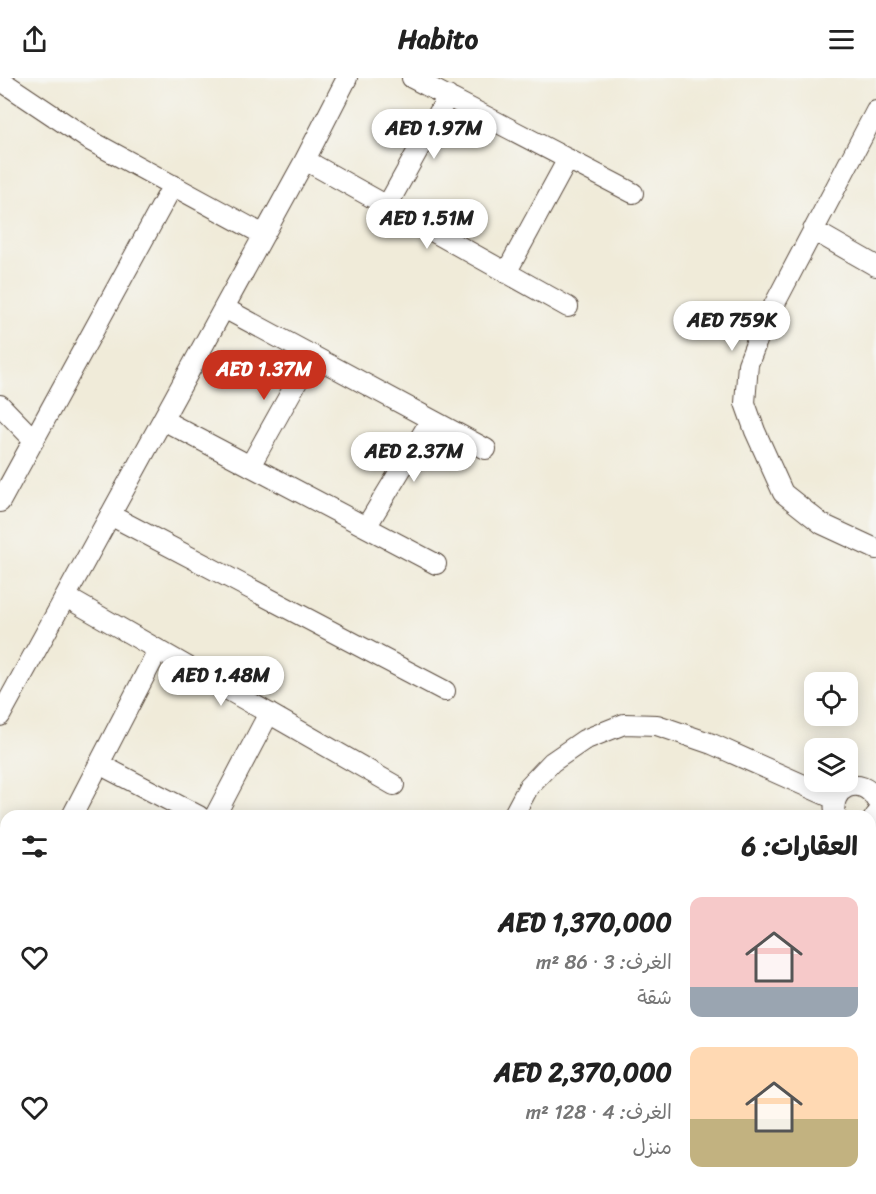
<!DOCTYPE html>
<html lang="ar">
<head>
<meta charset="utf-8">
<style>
	:root { --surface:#fff; --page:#f6f6f6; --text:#222; --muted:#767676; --accent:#c8321e }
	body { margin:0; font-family:Sriracha,"Playpen Sans Arabic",sans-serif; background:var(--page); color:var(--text); direction:rtl; height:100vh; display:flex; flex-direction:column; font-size:22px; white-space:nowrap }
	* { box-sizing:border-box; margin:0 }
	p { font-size:20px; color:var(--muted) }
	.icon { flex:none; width:33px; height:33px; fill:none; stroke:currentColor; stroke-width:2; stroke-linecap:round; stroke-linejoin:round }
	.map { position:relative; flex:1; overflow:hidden; direction:ltr }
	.sheet { position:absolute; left:0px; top:732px; width:876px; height:384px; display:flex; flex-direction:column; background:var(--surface); border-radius:18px 18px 0 0; box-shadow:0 3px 15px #0003; direction:rtl }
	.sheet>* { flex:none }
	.fabs { position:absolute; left:804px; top:594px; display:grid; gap:12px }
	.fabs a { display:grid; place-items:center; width:54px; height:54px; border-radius:12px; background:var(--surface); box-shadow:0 3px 15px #0003; font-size:30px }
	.price { position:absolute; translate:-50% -51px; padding:0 14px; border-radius:21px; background:#fff; color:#222; font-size:20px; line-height:39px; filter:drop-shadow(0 2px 3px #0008) }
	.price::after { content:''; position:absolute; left:50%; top:36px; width:18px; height:14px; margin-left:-9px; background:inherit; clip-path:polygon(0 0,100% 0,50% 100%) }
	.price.current { background:var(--accent); color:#fff }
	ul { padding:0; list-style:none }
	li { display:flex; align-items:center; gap:18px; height:150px; padding:0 18px }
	li span { display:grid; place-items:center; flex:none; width:168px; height:120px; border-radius:12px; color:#555 }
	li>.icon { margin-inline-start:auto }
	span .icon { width:72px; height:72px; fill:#fffc; stroke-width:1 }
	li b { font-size:26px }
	h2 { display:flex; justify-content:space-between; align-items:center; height:72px; padding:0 18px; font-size:26px }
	header { display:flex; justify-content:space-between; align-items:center; height:78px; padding:0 18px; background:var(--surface); font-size:27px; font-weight:800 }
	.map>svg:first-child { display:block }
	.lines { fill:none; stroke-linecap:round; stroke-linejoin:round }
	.minor-casing { stroke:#56473a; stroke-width:22 }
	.minor { stroke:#fff; stroke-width:20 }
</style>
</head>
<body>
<header><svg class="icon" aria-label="menu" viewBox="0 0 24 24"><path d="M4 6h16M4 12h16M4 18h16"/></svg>Habito<svg class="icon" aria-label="share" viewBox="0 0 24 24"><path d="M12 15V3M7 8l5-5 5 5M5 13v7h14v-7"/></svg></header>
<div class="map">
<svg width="876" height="1116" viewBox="0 0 876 1116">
	<rect width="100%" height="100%" fill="#f6f6f2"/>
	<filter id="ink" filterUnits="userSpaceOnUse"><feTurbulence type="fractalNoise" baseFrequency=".0167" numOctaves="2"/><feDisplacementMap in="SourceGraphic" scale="12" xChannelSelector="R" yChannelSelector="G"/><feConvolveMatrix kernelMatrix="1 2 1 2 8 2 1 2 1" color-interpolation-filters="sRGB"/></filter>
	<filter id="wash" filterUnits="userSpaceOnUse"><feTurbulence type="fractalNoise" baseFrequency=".008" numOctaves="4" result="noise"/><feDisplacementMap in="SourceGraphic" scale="24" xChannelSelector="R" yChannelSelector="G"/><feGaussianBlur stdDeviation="1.35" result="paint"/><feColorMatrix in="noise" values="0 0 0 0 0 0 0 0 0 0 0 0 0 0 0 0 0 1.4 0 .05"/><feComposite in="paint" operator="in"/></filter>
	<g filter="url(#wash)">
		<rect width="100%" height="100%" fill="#f0ebd9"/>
	</g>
	<g filter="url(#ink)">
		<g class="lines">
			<g class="minor-casing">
				<path id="minor" d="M412 0 633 115
					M0 2 91 63 264 157
					M876 33 762 250 748 286 745 325 755 353 783 415 822 446 876 471
					M305 82 568 229
					M387 128 448 18
					M813 152 876 188
					M506 195 568 81
					M224 230 486 371
					M0 327 34 362
					M163 342 436 486
					M250 388 312 277
					M0 424 173 107
					M110 437 445 613
					M366 449 431 342
					M66 519 394 707
					M0 638 305 82 347 0
					M99 686 199 738
					M72 738 158 572
					M215 738 269 635
					M513 738 529 708 552 684 584 662 624 646 657 647 712 666 835 721
					M836 738C827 710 862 695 876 722
					M870 746 876 737
					M0 876 6 864
					M0 935 6 939
					M610 1110 622 1116
					M660 1110 666 1116
					M15 1116 18 1110
					M306 1116 309 1110"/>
			</g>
			<use href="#minor" class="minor"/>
		</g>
	</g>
</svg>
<div class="fabs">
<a><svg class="icon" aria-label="locate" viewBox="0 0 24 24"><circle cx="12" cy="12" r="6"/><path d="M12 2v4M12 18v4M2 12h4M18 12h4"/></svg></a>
<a><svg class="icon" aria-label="layers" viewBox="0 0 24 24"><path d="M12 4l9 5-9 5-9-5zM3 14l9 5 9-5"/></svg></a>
</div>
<b class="price" style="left:434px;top:82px">AED 1.97M</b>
<b class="price" style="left:427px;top:172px">AED 1.51M</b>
<b class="price" style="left:732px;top:274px">AED 759K</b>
<b class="price current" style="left:264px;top:323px">AED 1.37M</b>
<b class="price" style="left:414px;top:405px">AED 2.37M</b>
<b class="price" style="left:221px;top:629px">AED 1.48M</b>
<section class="sheet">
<h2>العقارات: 6<svg class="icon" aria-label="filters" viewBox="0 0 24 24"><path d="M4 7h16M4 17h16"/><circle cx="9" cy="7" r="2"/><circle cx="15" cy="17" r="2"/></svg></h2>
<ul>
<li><span style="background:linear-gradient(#f6c9c9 75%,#9aa5b1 0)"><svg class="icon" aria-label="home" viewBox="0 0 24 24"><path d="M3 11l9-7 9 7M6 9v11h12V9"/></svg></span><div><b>AED 1,370,000</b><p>الغرف: 3 · 86 m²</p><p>شقة</p></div><svg class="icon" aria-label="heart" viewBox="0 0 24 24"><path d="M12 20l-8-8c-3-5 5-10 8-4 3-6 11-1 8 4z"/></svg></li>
<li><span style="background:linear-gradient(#ffd9b3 60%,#c2b280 0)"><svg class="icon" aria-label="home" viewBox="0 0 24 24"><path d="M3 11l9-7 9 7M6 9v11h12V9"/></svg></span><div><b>AED 2,370,000</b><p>الغرف: 4 · 128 m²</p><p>منزل</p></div><svg class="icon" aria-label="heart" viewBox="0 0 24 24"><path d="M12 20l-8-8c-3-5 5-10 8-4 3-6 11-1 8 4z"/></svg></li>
</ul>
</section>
</div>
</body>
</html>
